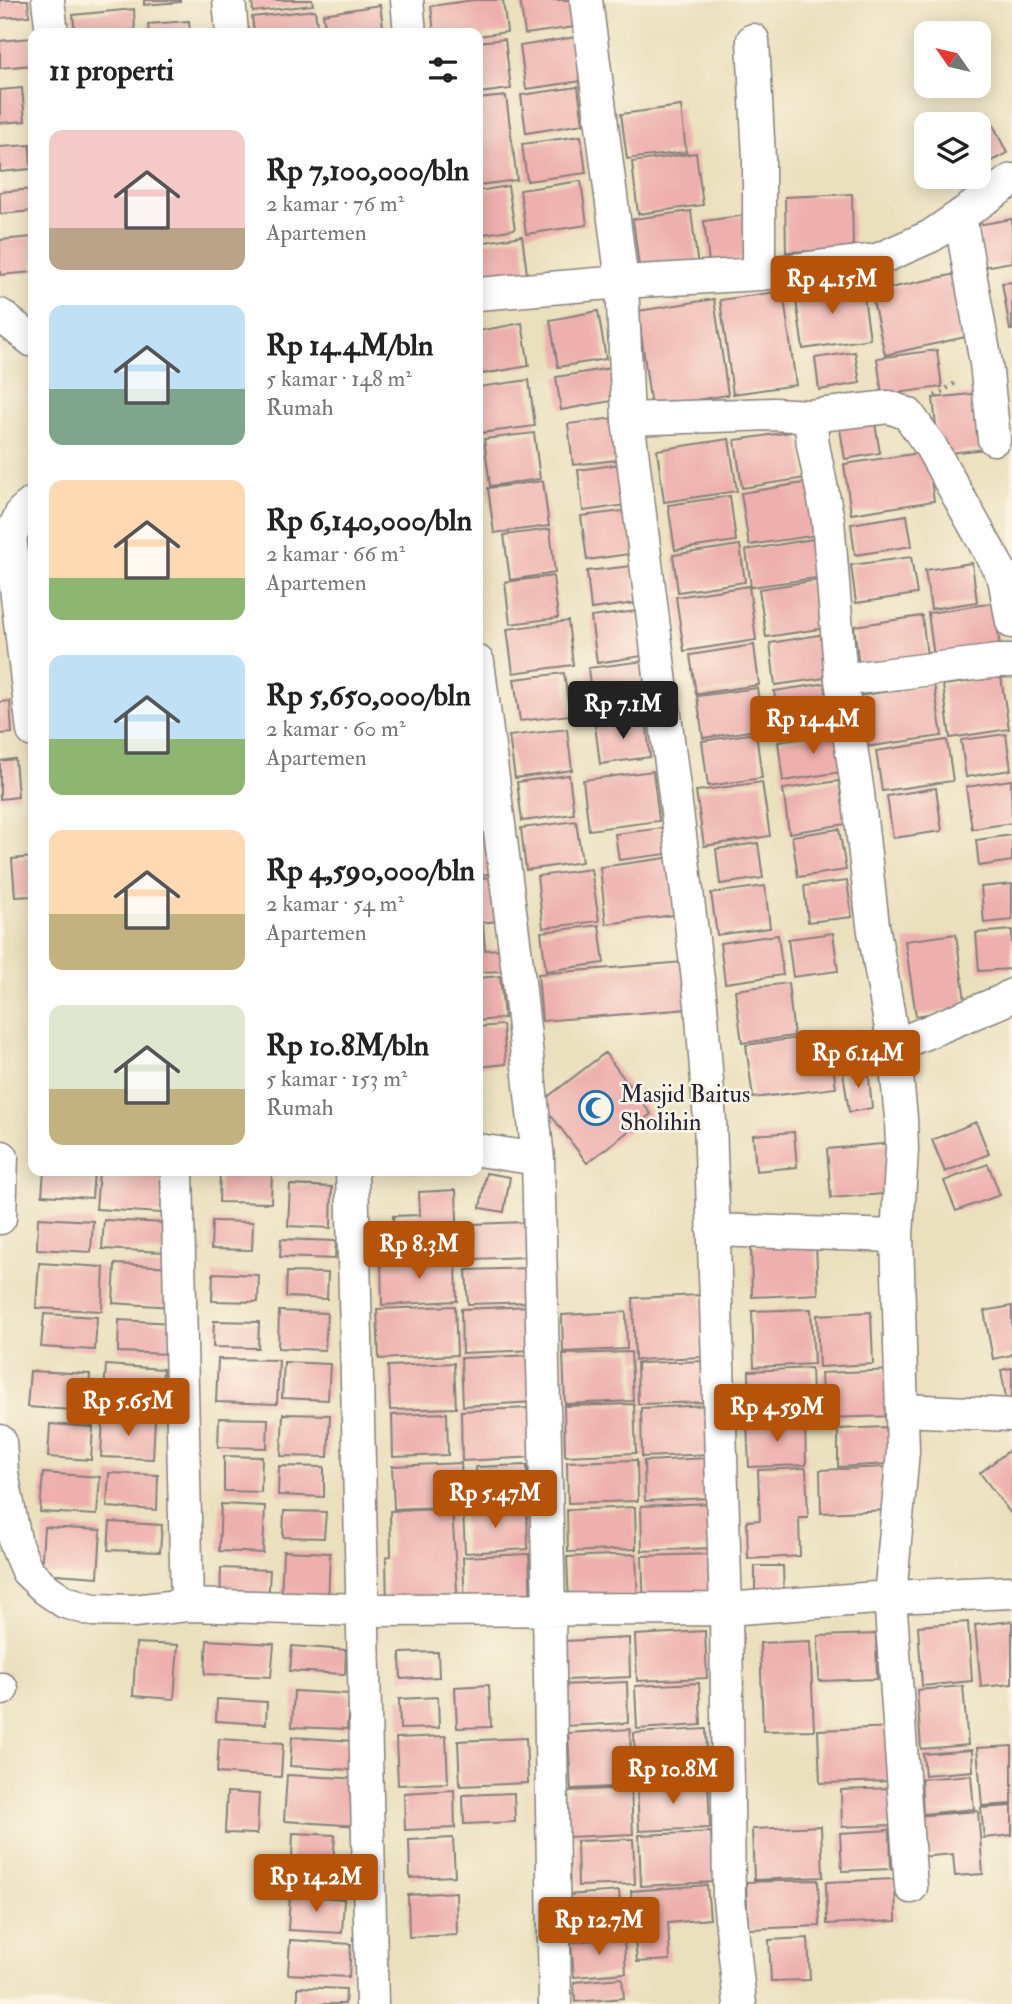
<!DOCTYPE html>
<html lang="id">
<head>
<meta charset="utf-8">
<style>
	:root { --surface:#fff; --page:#f2f2f2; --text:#222; --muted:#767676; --accent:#b45309 }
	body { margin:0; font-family:"IM FELL Double Pica",serif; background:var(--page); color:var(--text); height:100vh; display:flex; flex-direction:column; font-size:26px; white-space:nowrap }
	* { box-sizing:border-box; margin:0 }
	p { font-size:23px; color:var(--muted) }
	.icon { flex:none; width:38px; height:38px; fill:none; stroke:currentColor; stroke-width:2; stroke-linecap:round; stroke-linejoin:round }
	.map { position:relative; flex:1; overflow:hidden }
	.drawer { position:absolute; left:28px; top:28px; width:455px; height:1148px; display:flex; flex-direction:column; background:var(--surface); border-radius:14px; box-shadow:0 4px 18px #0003 }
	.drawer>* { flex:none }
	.needle { width:46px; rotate:304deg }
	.tools { position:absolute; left:914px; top:21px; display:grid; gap:14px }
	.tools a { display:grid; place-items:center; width:77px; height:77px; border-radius:14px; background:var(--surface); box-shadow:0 4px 18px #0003; font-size:35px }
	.price { position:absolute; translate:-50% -60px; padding:0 16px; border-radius:7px; background:var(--accent); color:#fff; font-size:23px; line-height:46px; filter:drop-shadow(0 2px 4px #0008) }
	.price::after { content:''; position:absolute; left:50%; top:42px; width:21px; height:16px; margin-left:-10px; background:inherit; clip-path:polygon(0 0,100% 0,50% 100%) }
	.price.active { background:#222; color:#fff }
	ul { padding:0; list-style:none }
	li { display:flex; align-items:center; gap:21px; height:175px; padding:0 21px }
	li span { display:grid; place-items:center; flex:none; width:196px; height:140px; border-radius:14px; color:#555 }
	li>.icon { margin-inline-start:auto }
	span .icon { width:84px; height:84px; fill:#fffc; stroke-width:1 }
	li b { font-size:30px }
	h2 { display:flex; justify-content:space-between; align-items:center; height:84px; padding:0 21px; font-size:30px }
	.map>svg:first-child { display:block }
	.building { fill:#eeb0ae }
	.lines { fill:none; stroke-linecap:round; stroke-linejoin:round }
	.street-casing { stroke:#86817c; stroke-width:35 }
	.path { stroke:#86817c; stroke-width:4.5; stroke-dasharray:2 5; stroke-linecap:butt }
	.street { stroke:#fff; stroke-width:32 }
	.labels { text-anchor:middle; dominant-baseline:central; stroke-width:5; stroke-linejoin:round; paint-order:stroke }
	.poi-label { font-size:24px; fill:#22223b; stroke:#fcf5e5; text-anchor:start }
</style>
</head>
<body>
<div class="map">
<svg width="1012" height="2004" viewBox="0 0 1012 2004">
	<rect width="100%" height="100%" fill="#fcf5e5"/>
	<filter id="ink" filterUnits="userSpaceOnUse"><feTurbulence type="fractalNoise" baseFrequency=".0143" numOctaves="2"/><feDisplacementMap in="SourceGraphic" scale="14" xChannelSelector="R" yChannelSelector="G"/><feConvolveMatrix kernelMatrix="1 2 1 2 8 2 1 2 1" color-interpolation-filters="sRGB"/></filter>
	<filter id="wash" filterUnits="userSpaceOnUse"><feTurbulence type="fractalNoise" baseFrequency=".00686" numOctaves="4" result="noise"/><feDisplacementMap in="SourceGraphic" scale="28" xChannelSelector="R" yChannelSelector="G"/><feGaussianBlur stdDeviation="1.57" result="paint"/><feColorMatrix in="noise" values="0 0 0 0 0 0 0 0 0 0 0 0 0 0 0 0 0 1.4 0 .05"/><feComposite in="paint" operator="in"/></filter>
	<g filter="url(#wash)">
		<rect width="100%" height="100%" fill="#ebe0be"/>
		<g id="blocks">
			<path class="building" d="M0 0H28L29 16 0 18Z
				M144 0H180V2L144 5Z
				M252 0H312L313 5 253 12Z
				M474 0H503L507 32 478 36V33H434L431 6Z
				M520 0H572L575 27 525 34Z
				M380 5 384 33H326L323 14Z
				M134 9 135 33H75L73 15Z
				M315 10 318 33H254L252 17Z
				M189 21 190 33H149L148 24Z
				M576 37 582 81 526 89 520 46Z
				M31 38 33 65 0 68V41Z
				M505 39 511 89 478 93V42Z
				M578 87 583 124 526 133 521 95Z
				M22 88 25 121 0 123V90Z
				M506 96 517 180 478 185V99Z
				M681 106 686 152 627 159 621 114Z
				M987 112 1007 153 978 168V124H963Z
				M581 136 586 173 527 181 522 144Z
				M30 145 31 169 0 172V147Z
				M696 153 703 205 638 214 632 162Z
				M581 181 587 225 526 234 520 190Z
				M508 186 515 229 478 235V191Z
				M33 189V211L0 214V192Z
				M852 194 853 250 786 252 785 197Z
				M691 211 698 267 640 274 633 219Z
				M747 215 753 258 709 263 704 221Z
				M1012 219V262L984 267 977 225Z
				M522 236 528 281 478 288V243Z
				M33 237V272L0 275V240Z
				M956 274 970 336 885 355 871 292Z
				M1012 282V330H1010L1002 283Z
				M862 283 870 339 803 349 795 293Z
				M783 291 796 385 733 394 720 300Z
				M714 299 728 395 651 407 638 311Z
				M598 311 606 359 558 367 550 320Z
				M522 323 529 366 482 374 478 348V331Z
				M937 350 942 387 882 395 877 358Z
				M855 352 860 383 819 390 815 358Z
				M611 368 617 400 561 410 556 377Z
				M529 380 535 426 480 433 478 387Z
				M981 393 986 449 939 454 933 398Z
				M621 417 626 459 573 465 568 424Z
				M874 417 880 453 845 459 839 423Z
				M798 431 805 478 742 488 735 440Z
				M534 433 540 479 490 486 484 439Z
				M729 439 737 491 664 502 657 450Z
				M927 452 934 501 851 514 844 464Z
				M621 464 626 505 583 511 578 470Z
				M543 481 549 526 494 533 488 488Z
				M810 482 818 535 749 545 741 493Z
				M730 496 736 541 675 550 668 505Z
				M631 510 636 553 587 560 581 516Z
				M907 515 912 546 855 555 851 524Z
				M550 529 555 573 510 580 504 535Z
				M819 538 824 577 751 587 746 550Z
				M740 545 745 582 678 592 673 555Z
				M33 550V599H31L27 551Z
				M911 557 917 594 856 603 851 565Z
				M972 563 977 602 931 609 925 570Z
				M632 566 636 603 591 609 587 571Z
				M553 576 558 618 510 624 505 582Z
				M826 579 833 627 766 637 759 589Z
				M749 586 756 640 684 651 676 597Z
				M994 603 1000 647 934 657 928 613Z
				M636 611 642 656 597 663 591 617Z
				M922 616 928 664 860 674 854 626Z
				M568 621 573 665 513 673 507 629Z
				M825 634 832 677 775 685 770 643Z
				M754 645 759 685 696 694 690 655Z
				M644 661 650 711 594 719 588 668Z
				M564 673 570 715 520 721 514 679Z
				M1001 677 1009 729 950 738 943 685Z
				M834 682 840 727 780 735 774 691Z
				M934 684 942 736 865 747 858 696Z
				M757 688 763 729 703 738 697 696Z
				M10 701 12 733 0 734V702Z
				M646 718 650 757 600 764 595 725Z
				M567 729 572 770 515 778 509 736Z
				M843 732 848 771 783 781 778 742Z
				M756 733 762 778 708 786 702 741Z
				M1006 734 1011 770 966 777 961 740Z
				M947 740 953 781 882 791 876 751Z
				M15 759 18 797 0 799V761Z
				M653 771 659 821 589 830 583 780Z
				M569 775 574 814 522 821 517 782Z
				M1011 780 1012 823 972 829 966 787Z
				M839 781 846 824 789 833 783 789Z
				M762 782 770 836 704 846 696 791Z
				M936 788 942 831 893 838 887 796Z
				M576 821 582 862 526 870 521 828Z
				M663 828 667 854 619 860 615 834Z
				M486 829 490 874 478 875V830Z
				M839 829 846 870 798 877 792 836Z
				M1012 835V861L979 866 976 840Z
				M758 843 763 878 720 884 716 849Z
				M33 857V896L15 897 12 859Z
				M674 857 681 914 606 924 600 867Z
				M591 869 599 921 543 928 537 876Z
				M497 877 500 921 478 923V878Z
				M847 881 852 917 808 922 804 886Z
				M1012 884V920L984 923 981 887Z
				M765 886 770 928 717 935 711 893Z
				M483 925 485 950 502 949 503 971 478 972V926Z
				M599 925 604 963 546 971 541 932Z
				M1012 930V969L979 971 976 933Z
				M833 933 838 971 793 977 788 939Z
				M956 934 966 1008 916 1016 905 941Z
				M778 935 783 975 725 983 720 943Z
				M684 962 688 1009 542 1021 538 974Z
				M500 976 504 1018 478 1021V978Z
				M788 983 794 1036 742 1043 735 990Z
				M503 1025 506 1064 478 1067V1027Z
				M829 1034 836 1088 753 1098 746 1045Z
				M605 1053 651 1114 587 1163 541 1102Z
				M868 1068 872 1108 849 1112 843 1072Z
				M976 1122 989 1154 945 1172 932 1140Z
				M794 1132 797 1167 756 1171 753 1135Z
				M893 1143 897 1193 831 1198 827 1149Z
				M988 1164 1000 1195 956 1211 944 1181Z
				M44 1171H94L92 1198 42 1195Z
				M99 1171H163L161 1213 96 1209Z
				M220 1171H272L271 1203 219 1202Z
				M486 1173 510 1177 504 1212 480 1208Z
				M290 1185 332 1187 331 1228 288 1226Z
				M456 1190 458 1251 394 1254 393 1216 420 1215 419 1192Z
				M38 1218 93 1221 91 1252 37 1249Z
				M104 1220 166 1223 164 1252 102 1249Z
				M212 1221 253 1222 252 1250 211 1249Z
				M525 1222 527 1257 475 1259 474 1224Z
				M281 1239 336 1241 335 1259 280 1257Z
				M816 1243 818 1294 752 1297 751 1246Z
				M456 1258 457 1301 382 1305 381 1261Z
				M39 1263 104 1267 102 1311 36 1308Z
				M115 1264 174 1267 172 1307 113 1303Z
				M531 1268 532 1302 468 1304 466 1270Z
				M287 1272 328 1273 327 1299 286 1297Z
				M213 1273 259 1275 258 1302 212 1301Z
				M701 1295 703 1357 635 1360 633 1298Z
				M455 1306 457 1355 379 1359 377 1309Z
				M533 1306 534 1350 462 1353 461 1309Z
				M1012 1306V1355L993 1359 984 1311Z
				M811 1309 814 1364 754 1367 752 1311Z
				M279 1311 327 1313 325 1350 278 1348Z
				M626 1312 627 1349 563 1352 562 1315Z
				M871 1312 873 1364 819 1367 817 1315Z
				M44 1314 97 1317 95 1350 41 1347Z
				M119 1320 172 1323 170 1354 118 1352Z
				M214 1321 259 1322 258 1348 213 1347Z
				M631 1352 633 1401 565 1404 563 1354Z
				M534 1355 535 1402 463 1406 461 1358Z
				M218 1359 279 1360 277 1404 216 1402Z
				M707 1361 708 1402 638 1404 637 1363Z
				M284 1362 330 1364 328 1400 282 1398Z
				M454 1363 456 1408 390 1410 388 1366Z
				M106 1365 163 1369 161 1409 103 1406Z
				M811 1368 813 1417 750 1420 749 1371Z
				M1012 1368V1402L1007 1403 1001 1370Z
				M895 1370 897 1416 823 1418 821 1373Z
				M30 1371 90 1374 88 1411 27 1407Z
				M634 1404 636 1453 565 1456 564 1406Z
				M711 1405 712 1454 642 1457 641 1408Z
				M532 1408 535 1457 462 1461 461 1411Z
				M447 1413 448 1455 393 1457 392 1415Z
				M283 1414 330 1415 328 1457 281 1456Z
				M103 1417 155 1420 153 1459 101 1457Z
				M219 1418 268 1419 267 1448 218 1447Z
				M805 1420 806 1465 749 1467 747 1423Z
				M50 1424 93 1427 91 1460 48 1457Z
				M887 1427 888 1464 838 1467V1429Z
				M1012 1448V1515L980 1473Z
				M224 1456 262 1457 261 1492 224 1491Z
				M709 1458 710 1498 645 1501 644 1461Z
				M637 1460 638 1501 568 1503 567 1462Z
				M461 1463 463 1506 394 1509 392 1466Z
				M527 1465 529 1504 478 1506 476 1467Z
				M279 1466 324 1467V1497L278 1495Z
				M887 1467 888 1510 821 1513 820 1470Z
				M806 1468 808 1518H799L800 1556 748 1559 747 1521 760 1520 758 1470Z
				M43 1473 100 1477 97 1515 40 1512Z
				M109 1473 158 1475 157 1510 107 1507Z
				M711 1503 712 1548 642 1551 641 1506Z
				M221 1504 265 1506 263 1553 219 1551Z
				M635 1507 636 1549 568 1552 567 1510Z
				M527 1508 528 1549 465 1553 463 1510Z
				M452 1509 458 1606 387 1609 386 1557 391 1556 390 1511Z
				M284 1511 326 1512 324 1538 283 1537Z
				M110 1522 162 1525 160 1552 108 1550Z
				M44 1527 101 1530 98 1577 41 1573Z
				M283 1551 330 1553 328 1603 281 1601Z
				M529 1554 531 1605 465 1608 463 1557Z
				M636 1554 638 1605 569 1607 567 1557Z
				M714 1554 716 1605 644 1609 642 1556Z
				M755 1566H783L784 1598H755Z
				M221 1568 270 1570 268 1604 220 1603Z
				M1012 1621V1684L981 1687 975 1625Z
				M968 1622 972 1681 922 1686 918 1626Z
				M705 1631 707 1678 637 1681 635 1635Z
				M876 1634 877 1679 819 1681 818 1636Z
				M629 1638 630 1677 565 1680 564 1641Z
				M207 1640 274 1644 271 1677 205 1674Z
				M810 1641 814 1730 763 1731 760 1643Z
				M136 1643 178 1645 174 1699 133 1696Z
				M292 1646 346 1650 345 1674 290 1671Z
				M438 1652 439 1677 401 1679 400 1653Z
				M627 1682 628 1723 564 1726 562 1685Z
				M699 1683 701 1725 637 1729 635 1686Z
				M489 1685 491 1727 457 1728 455 1687Z
				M963 1686 968 1745 921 1749 917 1690Z
				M294 1691 349 1694 347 1729 292 1727Z
				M438 1697 439 1728 400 1729 399 1699Z
				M217 1699 267 1702 266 1724 216 1721Z
				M894 1727 896 1781 820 1783 818 1730Z
				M630 1729 632 1786 571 1789 568 1733Z
				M706 1729 708 1778 636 1781 634 1733Z
				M446 1736 448 1783 398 1785 396 1738Z
				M292 1737 353 1741 351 1770 290 1766Z
				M526 1738 528 1783 460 1786 458 1741Z
				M219 1739 283 1743 281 1777 217 1773Z
				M1012 1746V1804L982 1806 977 1748Z
				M972 1750 973 1771 925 1775 923 1754Z
				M287 1775 362 1779 359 1826 284 1821Z
				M971 1775 974 1809 923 1814 921 1779Z
				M708 1782 710 1828 639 1831 637 1784Z
				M631 1788 633 1834 568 1837 567 1791Z
				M891 1788 892 1825 842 1827 841 1790Z
				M454 1790 455 1828 405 1830 404 1793Z
				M227 1792 259 1794 257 1834 225 1833Z
				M514 1793 515 1822 464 1824 463 1795Z
				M1012 1806V1835L984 1838 981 1808Z
				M978 1811 983 1874 955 1876 953 1854 920 1857 916 1816Z
				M821 1826 823 1877 754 1880 752 1829Z
				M890 1830 891 1869 842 1871 840 1833Z
				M711 1832 714 1882 641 1886 639 1835Z
				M293 1833 335 1835 332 1881 291 1879Z
				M453 1838 455 1876 410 1878 409 1840Z
				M633 1839 635 1884 578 1886 577 1841Z
				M895 1879 896 1921 827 1924 826 1882Z
				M818 1880 820 1926 748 1929 746 1882Z
				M707 1885 710 1919 668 1923 670 1960 637 1962 631 1891Z
				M619 1891 622 1934 571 1938 567 1895Z
				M456 1892 457 1935 409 1937 408 1895Z
				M290 1895 344 1899 342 1933 288 1930Z
				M624 1938 626 1973 574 1977 571 1942Z
				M808 1938 810 1980 771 1981 769 1940Z
				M290 1940 351 1944 349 1977 288 1974Z
				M622 1978 624 1998 575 2002 574 1982Z
				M298 1987 346 1989 345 2004H298Z"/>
		</g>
	</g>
	<g filter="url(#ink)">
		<use href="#blocks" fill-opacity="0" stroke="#86817c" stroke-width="2"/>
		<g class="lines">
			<g class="street-casing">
				<path id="street" d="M48 0 52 33
					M229 0 232 33
					M407 0 410 33
					M586 0 622 282 628 419 701 1004 710 1121 726 1609 729 1899 740 2004
					M753 40 759 159V274
					M960 216 986 363 994 439
					M478 294 622 282 759 274 877 260 931 236 1012 180
					M0 315 33 341
					M810 416 889 407 908 414 931 447 1004 578 1012 622
					M628 419 773 414 810 416 813 445 828 520 841 680 858 793 873 925 894 1046 901 1118 902 1149 897 1236 903 1451 890 1597 911 1887
					M33 503 22 512 10 537 33 731
					M478 662 518 972 538 1159 549 1609 555 2004
					M841 680 998 661H1012
					M894 1046 1002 1001 1012 995
					M478 1150 538 1159
					M177 1171 187 1605
					M352 1171 372 2004
					M0 1218 2 1157
					M713 1230 897 1236
					M903 1410 1012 1415
					M0 1441 2 1473 16 1545 27 1571 46 1589 65 1602 93 1610 134 1611 187 1605 363 1610 726 1609 890 1597 1012 1592
					M0 1689H2"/>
			</g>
			<path class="path" d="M935 396 957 382"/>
			<use href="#street" class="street"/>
		</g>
	</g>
	<defs>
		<g id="mosque-ring" transform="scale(1.75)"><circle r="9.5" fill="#fcf5e5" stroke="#1f6fb2" stroke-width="1.5"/><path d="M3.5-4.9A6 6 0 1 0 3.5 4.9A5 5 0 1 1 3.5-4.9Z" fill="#1f6fb2"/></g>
	</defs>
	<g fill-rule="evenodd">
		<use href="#mosque-ring" x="596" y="1108"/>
	</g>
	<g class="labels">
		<g class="poi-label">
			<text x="620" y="1094">Masjid Baitus<tspan x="620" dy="28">Sholihin</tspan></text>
		</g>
	</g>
</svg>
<div class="tools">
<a><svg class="needle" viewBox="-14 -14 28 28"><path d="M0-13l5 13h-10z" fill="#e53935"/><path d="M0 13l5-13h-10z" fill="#767676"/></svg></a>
<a><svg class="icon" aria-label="layers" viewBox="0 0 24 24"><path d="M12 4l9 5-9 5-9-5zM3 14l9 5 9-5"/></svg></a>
</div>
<b class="price" style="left:832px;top:316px">Rp 4.15M</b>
<b class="price active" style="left:623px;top:741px">Rp 7.1M</b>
<b class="price" style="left:813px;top:756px">Rp 14.4M</b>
<b class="price" style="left:858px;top:1090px">Rp 6.14M</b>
<b class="price" style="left:419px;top:1281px">Rp 8.3M</b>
<b class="price" style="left:128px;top:1438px">Rp 5.65M</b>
<b class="price" style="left:777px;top:1444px">Rp 4.59M</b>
<b class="price" style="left:495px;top:1530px">Rp 5.47M</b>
<b class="price" style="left:673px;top:1806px">Rp 10.8M</b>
<b class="price" style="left:316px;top:1914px">Rp 14.2M</b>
<b class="price" style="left:599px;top:1957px">Rp 12.7M</b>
<section class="drawer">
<h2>11 properti<svg class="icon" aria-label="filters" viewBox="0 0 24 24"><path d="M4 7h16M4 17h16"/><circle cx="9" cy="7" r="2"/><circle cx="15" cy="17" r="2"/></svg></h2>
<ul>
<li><span style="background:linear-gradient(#f6c9c9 70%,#b9a48a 0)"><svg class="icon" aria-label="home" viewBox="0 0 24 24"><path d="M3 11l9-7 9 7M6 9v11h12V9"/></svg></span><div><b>Rp 7,100,000/bln</b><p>2 kamar · 76 m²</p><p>Apartemen</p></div></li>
<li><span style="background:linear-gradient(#bfe0f5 60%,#7fa58c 0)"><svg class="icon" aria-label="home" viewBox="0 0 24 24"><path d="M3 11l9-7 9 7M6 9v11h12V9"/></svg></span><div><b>Rp 14.4M/bln</b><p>5 kamar · 148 m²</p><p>Rumah</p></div></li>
<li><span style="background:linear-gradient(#ffd9b3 70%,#8fb573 0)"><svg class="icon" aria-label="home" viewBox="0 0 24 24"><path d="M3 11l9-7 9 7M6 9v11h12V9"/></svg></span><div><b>Rp 6,140,000/bln</b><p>2 kamar · 66 m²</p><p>Apartemen</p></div></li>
<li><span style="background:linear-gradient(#bfe0f5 60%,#8fb573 0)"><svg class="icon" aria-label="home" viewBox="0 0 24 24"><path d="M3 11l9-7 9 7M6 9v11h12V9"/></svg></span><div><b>Rp 5,650,000/bln</b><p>2 kamar · 60 m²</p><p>Apartemen</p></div></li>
<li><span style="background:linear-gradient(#ffd9b3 60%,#c2b280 0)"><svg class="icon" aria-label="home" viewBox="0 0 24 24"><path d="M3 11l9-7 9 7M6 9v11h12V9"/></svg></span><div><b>Rp 4,590,000/bln</b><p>2 kamar · 54 m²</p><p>Apartemen</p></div></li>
<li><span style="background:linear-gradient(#dfe7d0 60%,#c2b280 0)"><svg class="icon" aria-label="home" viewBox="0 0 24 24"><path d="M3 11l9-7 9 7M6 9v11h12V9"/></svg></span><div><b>Rp 10.8M/bln</b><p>5 kamar · 153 m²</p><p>Rumah</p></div></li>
</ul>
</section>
</div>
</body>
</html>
